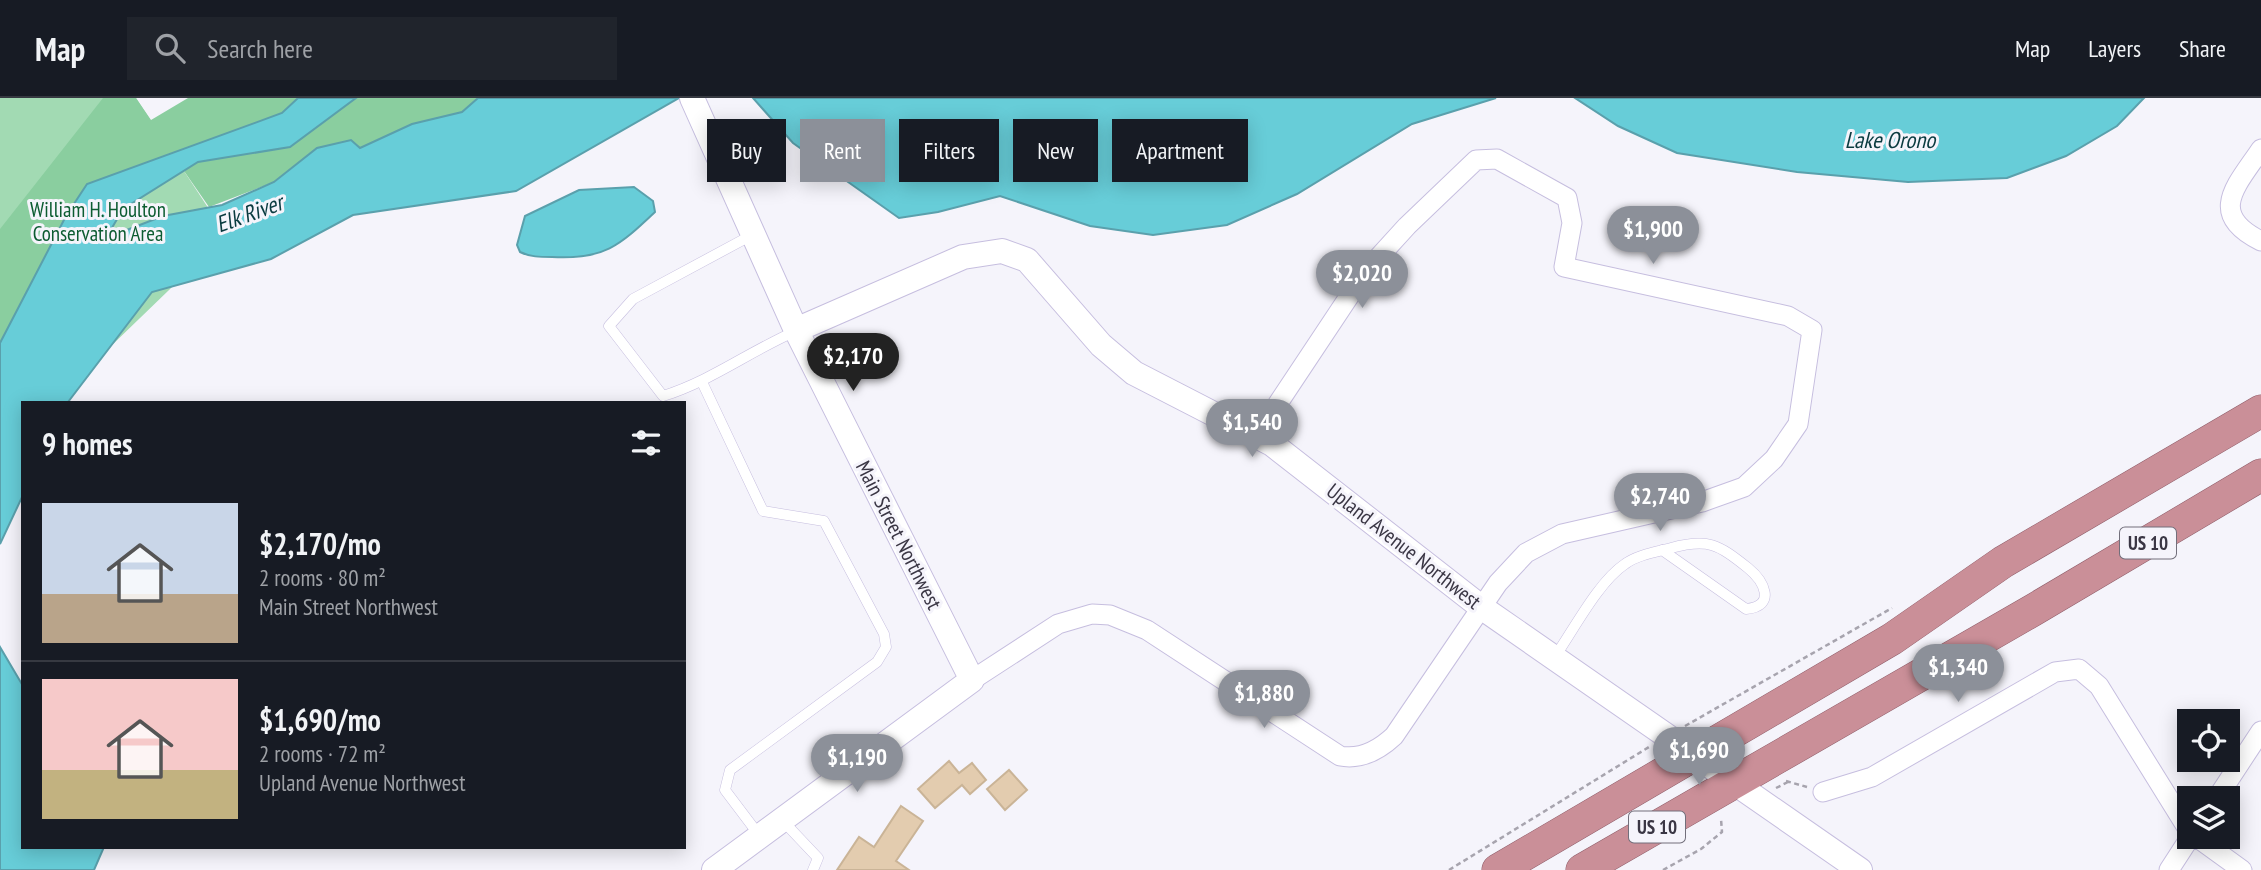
<!DOCTYPE html>
<html lang="en">
<head>
<meta charset="utf-8">
<style>
	:root { --surface:#171b24; --page:#20242c; --text:#f1f3f6; --muted:#9ea1a6; --line:#363941; --accent:#8c9099 }
	body { margin:0; font-family:"PT Sans Narrow",sans-serif; background:var(--page); color:var(--text); height:100vh; display:flex; flex-direction:column; font-size:26px; white-space:nowrap }
	* { box-sizing:border-box; margin:0 }
	p { font-size:23px; color:var(--muted) }
	.icon { flex:none; width:38px; height:38px; fill:none; stroke:currentColor; stroke-width:2; stroke-linecap:round; stroke-linejoin:round }
	.map { position:relative; flex:1; overflow:hidden }
	.side { position:absolute; left:21px; top:303px; width:665px; height:448px; display:flex; flex-direction:column; background:var(--surface); border-radius:0px; box-shadow:0 4px 18px #0003 }
	.side>* { flex:none }
	.hud { position:absolute; left:707px; top:21px; width:665px; height:63px; display:flex; gap:14px }
	.controls { position:absolute; left:2177px; top:611px; display:grid; gap:14px }
	.controls a { display:grid; place-items:center; width:63px; height:63px; border-radius:0px; background:var(--surface); box-shadow:0 4px 18px #0003; font-size:35px }
	.price { position:absolute; translate:-50% -60px; padding:0 16px; border-radius:24px; background:var(--accent); color:#fff; font-size:23px; line-height:46px; filter:drop-shadow(0 2px 4px #0008) }
	.price::after { content:''; position:absolute; left:50%; top:42px; width:21px; height:16px; margin-left:-10px; background:inherit; clip-path:polygon(0 0,100% 0,50% 100%) }
	.price.on { background:#222; color:#fff }
	ul { padding:0; list-style:none }
	li { display:flex; align-items:center; gap:21px; height:175px; padding:0 21px }
	li+li { border-top:2px solid var(--line) }
	li span { display:grid; place-items:center; flex:none; width:196px; height:140px; border-radius:0px; color:#555 }
	li>.icon { margin-inline-start:auto }
	span .icon { width:84px; height:84px; fill:#fffc; stroke-width:1 }
	li b { font-size:30px }
	h2 { display:flex; justify-content:space-between; align-items:center; height:84px; padding:0 21px; font-size:30px }
	.tag { padding:0 24px; border-radius:0px; background:var(--surface); box-shadow:0 4px 18px #0003; font-size:24px; line-height:63px }
	.tag.on { background:var(--accent); color:#fff }
	header { display:flex; align-items:center; gap:42px; box-sizing:border-box; height:98px; padding:0 35px; background:var(--surface); border-bottom:2px solid var(--line) }
	header strong { font-size:33px }
	nav { display:flex; gap:38px; margin-inline-start:auto; font-size:24px }
	.search { width:490px; height:63px; background:var(--page); display:flex; align-items:center; gap:18px; box-sizing:border-box; padding:0 24px; border-radius:0px; color:var(--muted); font-size:26px }
	.map>svg:first-child { display:block }
	.green { fill:#a2dab3 }
	.forest { fill:#8ace9f }
	.water { fill:#67cdd8; stroke:#5aa0ac; stroke-width:2 }
	.building { fill:#e3ccaf; stroke:#cab497; stroke-width:2 }
	.lines { fill:none; stroke-linecap:round; stroke-linejoin:round }
	.service-casing { stroke:#c6bedf; stroke-width:11 }
	.minor-casing { stroke:#c6bedf; stroke-width:21 }
	.tertiary-casing { stroke:#c6bedf; stroke-width:26 }
	.trunk-casing { stroke:#8f5e6a; stroke-width:33 }
	.path { stroke:#a7a4ae; stroke-width:2.5; stroke-dasharray:5 3.5; stroke-linecap:butt }
	.service { stroke:#fff; stroke-width:10 }
	.minor { stroke:#fff; stroke-width:19 }
	.tertiary { stroke:#fff; stroke-width:24 }
	.trunk { stroke:#ca8f98; stroke-width:32 }
	.labels { text-anchor:middle; dominant-baseline:central; stroke-width:6; stroke-linejoin:round; paint-order:stroke }
	.shield { fill:#f5f4fb; stroke:#726f7b; stroke-width:2 }
	.shield-label { font-size:19px; font-weight:bold; fill:#3a3644 }
	.park-label { font-size:21px; fill:#0c5c31; stroke:#f5f4fb }
	.street-label { font-size:21px; fill:#3a3644; stroke:#f5f4fb }
	.water-label { font-size:23px; font-style:italic; fill:#0a3b40; stroke:#f5f4fb }
</style>
</head>
<body>
<header>
<strong>Map</strong>
<div class="search"><svg class="icon" aria-label="search" viewBox="0 0 24 24"><circle cx="10" cy="10" r="6"/><path d="M15 15l6 6"/></svg>Search here</div>
<nav><a>Map</a><a>Layers</a><a>Share</a></nav>
</header>
<div class="map">
<svg width="2261" height="772" viewBox="0 0 2261 772">
	<rect width="100%" height="100%" fill="#f5f4fb"/>
	<path class="green" d="M0 0H136L226 137 53 304H23L0 356Z"/>
	<path class="forest" d="M103 0H136L151 22 188 0H298L282 15 87 86 66 119 0 245V131Z
		M356 0H478L462 14 412 26 360 50H317L274 84 209 109 184 73 198 64 290 49Z"/>
	<path class="water" d="M298 0H356L290 49 198 64 123 111 106 140 163 118 222 107 274 84 317 50 351 42 360 50 412 26 462 14 478 0H679L516 93 353 117 271 161 152 194 68 304H23V397L0 446V245L66 118 87 86 282 15Z
		M753 0H1496L1412 26 1297 96 1227 127 1153 137 1090 128 1000 98 938 114 899 120 793 45Z
		M1575 0H2144L2117 28 2066 58 2007 80 1908 84 1797 74 1677 55 1618 28Z
		M634 89 653 103 655 114C619 148 604 162 552 159 540 159 530 159 520 154L517 147 525 118 579 92Z
		M0 549 23 588V749H104L94 772H0Z"/>
	<path class="building" d="M949 663 959 675 972 665 986 682 970 696 962 687 935 710 918 691Z
		M1009 672 1027 692 1005 712 987 691Z
		M901 708 923 723 896 763 909 772H837L859 739 874 749Z"/>
	<g class="lines">
		<g class="service-casing">
			<path id="service" d="M752 137 633 201 609 228 663 298C711 283 750 253 796 233
				M702 284 763 413 824 423 884 536 886 549 877 564 730 672 725 692 759 737
				M1554 560C1573 533 1598 484 1625 466 1637 457 1656 454 1671 450 1708 440 1718 446 1748 470 1764 483 1777 508 1746 511L1662 452
				M783 723 818 760 813 772"/>
		</g>
		<g class="minor-casing">
			<path id="minor" d="M2261 51C2237 87 2206 116 2261 143
				M972 582 1058 526 1092 516 1110 517 1147 532 1340 658C1361 662 1379 652 1394 638L1498 485 1526 455 1562 436 1702 404 1744 389 1774 361 1798 326 1812 232 1788 218 1564 169 1572 125 1567 100 1497 61 1476 62 1407 128 1366 173 1257 337
				M1823 694 1872 679 2055 574 2079 571 2099 588 2189 733
				M2217 700 2261 633
				M2195 738 2242 772
				M2169 772 2191 738"/>
		</g>
		<g class="tertiary-casing">
			<path id="tertiary" d="M692 0 796 232 972 582 714 772
				M796 232 963 159 1002 153 1027 162 1101 247 1134 275 1272 346 1481 509 1860 772"/>
		</g>
		<g class="trunk-casing">
			<path id="trunk" d="M1498 772 1892 541 2003 464 2261 313
				M1582 772 2035 511 2261 377"/>
		</g>
		<path class="path" d="M1685 628 1892 510
			M1786 683 1807 689
			M1776 690 1788 684
			M1449 772 1649 649
			M1663 772 1701 751 1722 734 1721 721"/>
		<use href="#service" class="service"/>
		<use href="#minor" class="minor"/>
		<use href="#tertiary" class="tertiary"/>
		<use href="#trunk" class="trunk"/>
	</g>
	<g class="labels">
		<g class="shield">
			<rect x="2120" y="429.5" width="56" height="31" rx="5"/>
			<rect x="1629" y="713.5" width="56" height="31" rx="5"/>
		</g>
		<g class="shield-label">
			<text x="2148" y="445">US 10</text>
			<text x="1657" y="729">US 10</text>
		</g>
		<g class="park-label">
			<text x="98" y="111">William H. Houlton<tspan x="98" dy="24">Conservation Area</tspan></text>
		</g>
		<g class="street-label">
			<text transform="translate(899 437) rotate(63)">Main Street Northwest</text>
			<text transform="translate(1404 448) rotate(38)">Upland Avenue Northwest</text>
		</g>
		<g class="water-label">
			<text x="1890" y="41">Lake Orono</text>
			<text transform="translate(249 115) rotate(-20)">Elk River</text>
		</g>
	</g>
</svg>
<div class="controls">
<a><svg class="icon" aria-label="locate" viewBox="0 0 24 24"><circle cx="12" cy="12" r="6"/><path d="M12 2v4M12 18v4M2 12h4M18 12h4"/></svg></a>
<a><svg class="icon" aria-label="layers" viewBox="0 0 24 24"><path d="M12 4l9 5-9 5-9-5zM3 14l9 5 9-5"/></svg></a>
</div>
<b class="price" style="left:1653px;top:168px">$1,900</b>
<b class="price" style="left:1362px;top:212px">$2,020</b>
<b class="price on" style="left:853px;top:295px">$2,170</b>
<b class="price" style="left:1252px;top:361px">$1,540</b>
<b class="price" style="left:1660px;top:435px">$2,740</b>
<b class="price" style="left:1958px;top:606px">$1,340</b>
<b class="price" style="left:1264px;top:632px">$1,880</b>
<b class="price" style="left:1699px;top:689px">$1,690</b>
<b class="price" style="left:857px;top:696px">$1,190</b>
<div class="hud">
<a class="tag">Buy</a>
<a class="tag on">Rent</a>
<a class="tag">Filters</a>
<a class="tag">New</a>
<a class="tag">Apartment</a>
</div>
<section class="side">
<h2>9 homes<svg class="icon" aria-label="filters" viewBox="0 0 24 24"><path d="M4 7h16M4 17h16"/><circle cx="9" cy="7" r="2"/><circle cx="15" cy="17" r="2"/></svg></h2>
<ul>
<li><span style="background:linear-gradient(#c9d6e8 65%,#b9a48a 0)"><svg class="icon" aria-label="home" viewBox="0 0 24 24"><path d="M3 11l9-7 9 7M6 9v11h12V9"/></svg></span><div><b>$2,170/mo</b><p>2 rooms · 80 m²</p><p>Main Street Northwest</p></div></li>
<li><span style="background:linear-gradient(#f6c9c9 65%,#c2b280 0)"><svg class="icon" aria-label="home" viewBox="0 0 24 24"><path d="M3 11l9-7 9 7M6 9v11h12V9"/></svg></span><div><b>$1,690/mo</b><p>2 rooms · 72 m²</p><p>Upland Avenue Northwest</p></div></li>
</ul>
</section>
</div>
</body>
</html>
